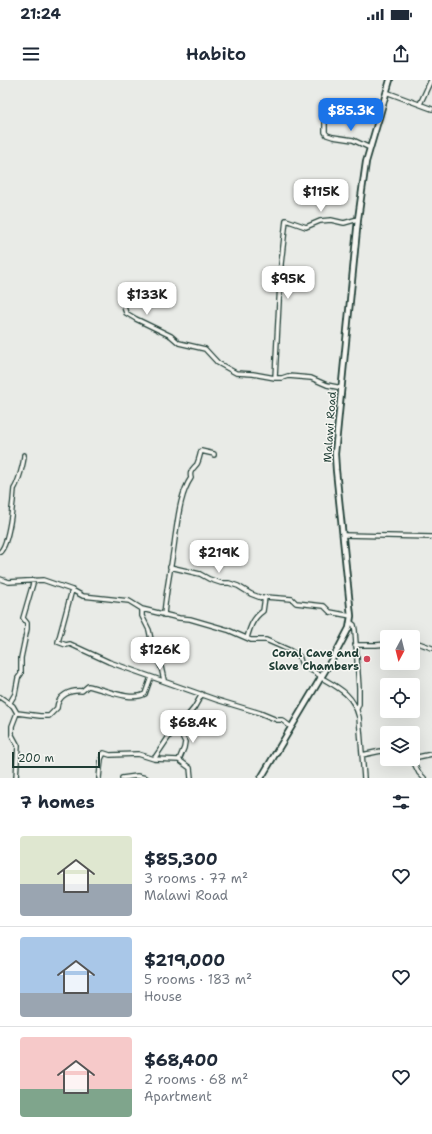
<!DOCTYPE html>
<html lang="en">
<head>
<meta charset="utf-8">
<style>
	:root { --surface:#fff; --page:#f2f2f3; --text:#1f2937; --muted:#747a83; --line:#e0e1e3; --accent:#1a73e8 }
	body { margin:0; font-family:"Shantell Sans",sans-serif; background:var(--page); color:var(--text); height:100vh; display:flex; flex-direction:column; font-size:15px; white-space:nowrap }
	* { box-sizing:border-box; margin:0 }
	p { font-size:13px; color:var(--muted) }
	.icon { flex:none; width:22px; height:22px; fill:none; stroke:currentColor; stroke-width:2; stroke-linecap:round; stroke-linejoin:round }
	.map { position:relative; height:698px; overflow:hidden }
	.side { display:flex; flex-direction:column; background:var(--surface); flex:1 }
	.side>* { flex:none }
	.needle { width:26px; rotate:187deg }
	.fabs { position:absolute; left:380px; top:550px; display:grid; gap:8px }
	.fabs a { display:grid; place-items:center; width:40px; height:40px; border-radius:4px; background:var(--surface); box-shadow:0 4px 16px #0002; font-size:20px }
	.scale { position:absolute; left:12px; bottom:10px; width:88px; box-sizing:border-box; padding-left:4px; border:2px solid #1f3d34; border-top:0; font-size:11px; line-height:14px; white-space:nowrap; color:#1f3d34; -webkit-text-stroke:3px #f6f6f2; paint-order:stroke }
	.price { position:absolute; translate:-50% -34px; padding:0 9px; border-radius:8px; background:#fff; color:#222; font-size:13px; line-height:26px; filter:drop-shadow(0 1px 2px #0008) }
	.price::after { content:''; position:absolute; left:50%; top:24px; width:12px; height:9px; margin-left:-6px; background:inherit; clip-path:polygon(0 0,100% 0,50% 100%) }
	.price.active { background:var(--accent); color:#fff }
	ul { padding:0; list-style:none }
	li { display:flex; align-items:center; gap:12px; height:100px; padding:0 20px }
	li+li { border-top:1px solid var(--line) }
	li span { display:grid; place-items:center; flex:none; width:112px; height:80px; border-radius:4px; color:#555 }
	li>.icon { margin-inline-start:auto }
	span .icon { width:48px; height:48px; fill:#fffc; stroke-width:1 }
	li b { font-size:17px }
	h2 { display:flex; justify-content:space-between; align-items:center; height:48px; padding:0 20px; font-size:17px }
	.status { display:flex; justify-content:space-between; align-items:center; height:28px; padding:0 20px; background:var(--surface); direction:ltr }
	.status svg { height:11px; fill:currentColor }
	header { display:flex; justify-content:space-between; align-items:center; height:52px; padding:0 20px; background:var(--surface); font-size:18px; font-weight:600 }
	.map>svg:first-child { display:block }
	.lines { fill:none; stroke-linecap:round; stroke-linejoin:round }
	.minor-casing { stroke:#1f3d34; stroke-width:6 }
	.major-casing { stroke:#1f3d34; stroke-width:8 }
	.minor { stroke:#f6f6f2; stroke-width:3.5 }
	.major { stroke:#f6f6f2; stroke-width:4.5 }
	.poi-dot { fill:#d1495b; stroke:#f6f6f2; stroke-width:1.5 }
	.labels { text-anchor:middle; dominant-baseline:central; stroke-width:3; stroke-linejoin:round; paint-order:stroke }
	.street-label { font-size:11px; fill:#1f3d34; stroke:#f6f6f2 }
	.poi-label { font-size:11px; font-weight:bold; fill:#1f3d34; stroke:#f6f6f2; text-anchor:end }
</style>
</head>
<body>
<div class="status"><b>21:24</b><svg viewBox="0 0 49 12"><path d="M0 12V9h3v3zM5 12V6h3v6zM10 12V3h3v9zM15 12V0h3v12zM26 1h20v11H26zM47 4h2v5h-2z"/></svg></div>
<header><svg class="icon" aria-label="menu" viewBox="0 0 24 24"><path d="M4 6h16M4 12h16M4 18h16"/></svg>Habito<svg class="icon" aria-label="share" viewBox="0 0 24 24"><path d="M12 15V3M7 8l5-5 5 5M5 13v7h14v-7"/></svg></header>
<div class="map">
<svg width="432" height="698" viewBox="0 0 432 698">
	<rect width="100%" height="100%" fill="#e9ebe7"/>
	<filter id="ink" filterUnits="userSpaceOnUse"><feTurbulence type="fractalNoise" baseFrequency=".025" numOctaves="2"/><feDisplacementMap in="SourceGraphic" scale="8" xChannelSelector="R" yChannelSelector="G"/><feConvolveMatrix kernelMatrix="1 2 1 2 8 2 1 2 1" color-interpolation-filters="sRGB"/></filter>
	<g filter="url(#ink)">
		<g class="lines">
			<g class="minor-casing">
				<path id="minor" d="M386 12 432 29
					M420 24 431 0
					M325 42V52L327 55 333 57 353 60 370 68
					M131 211V213L124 227 126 233 136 239 171 256 179 263 205 269 218 283 236 293 253 294 275 298H282L288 296 311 298 327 305 342 308
					M275 298 281 184 286 140 306 147 320 141 331 140 344 143 358 139
					M343 455 432 457
					M0 472C9 464 13 423 14 409 18 403 24 383 24 375
					M170 487 200 494 209 499 221 503H229L238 506 251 514 264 519
					M0 499 9 502 43 500 72 510 83 516 129 521 142 529 179 538 190 539 228 550 251 560H266L289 570 299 576 302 585 321 596
					M72 510 58 562 66 565 70 564 109 582 217 620 260 633 277 640H282L291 647
					M142 529V536L149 550 153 569 161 587 164 600
					M164 535C166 509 172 484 175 458 178 439 180 414 191 398 189 391 193 389 197 384 199 380 200 375 201 371L214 374V375
					M350 542 354 545 355 550 359 608V624L357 629
					M247 558C250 547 253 538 263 531L265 517 292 519 296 523 324 526 330 532 351 536
					M413 564 418 563 432 568
					M355 565H376L387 564
					M320 597C339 608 353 614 359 637L364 698
					M0 617 13 626 17 633 40 636H49L57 628C58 615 70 610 82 611L88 606C104 609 131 622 145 614L151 597
					M9 624 15 614 18 598 21 594V578L27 549V543L23 538 34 500
					M362 675 381 671 387 672
					M413 678 432 674
					M154 679 174 649 180 645 194 628 202 614
					M398 679H406
					M412 679 419 693 424 698
					M179 680 184 668 185 662 181 654 180 645
					M16 698 18 666 12 655V646L17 633
					M99 698 101 679 104 673 110 675 138 674 154 679 179 680 190 688 191 698
					M122 698 137 696 146 698"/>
			</g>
			<g class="major-casing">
				<path id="major" d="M261 698 338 569 349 548 351 536 336 390 335 374 358 139 366 82 390 0"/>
			</g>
			<use href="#minor" class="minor"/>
			<use href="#major" class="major"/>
		</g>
	</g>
	<circle class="poi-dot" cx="367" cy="579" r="4"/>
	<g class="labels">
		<g class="street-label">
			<text transform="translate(330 347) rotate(-86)">Malawi Road</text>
		</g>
		<g class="poi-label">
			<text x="359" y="573">Coral Cave and<tspan x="359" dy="13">Slave Chambers</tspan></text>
		</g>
	</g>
</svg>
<div class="fabs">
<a><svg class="needle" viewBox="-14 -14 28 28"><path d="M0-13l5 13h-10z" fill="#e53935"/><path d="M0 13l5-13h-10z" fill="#747a83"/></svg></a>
<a><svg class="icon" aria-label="locate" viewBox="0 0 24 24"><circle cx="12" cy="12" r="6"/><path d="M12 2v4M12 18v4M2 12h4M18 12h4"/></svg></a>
<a><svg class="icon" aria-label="layers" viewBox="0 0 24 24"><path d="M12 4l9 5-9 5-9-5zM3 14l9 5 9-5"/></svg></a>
</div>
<div class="scale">200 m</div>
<b class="price active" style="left:351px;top:52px">$85.3K</b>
<b class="price" style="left:321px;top:133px">$115K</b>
<b class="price" style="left:288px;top:220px">$95K</b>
<b class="price" style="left:147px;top:236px">$133K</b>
<b class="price" style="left:219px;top:494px">$219K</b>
<b class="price" style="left:160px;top:591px">$126K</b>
<b class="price" style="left:193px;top:664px">$68.4K</b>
</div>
<section class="side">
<h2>7 homes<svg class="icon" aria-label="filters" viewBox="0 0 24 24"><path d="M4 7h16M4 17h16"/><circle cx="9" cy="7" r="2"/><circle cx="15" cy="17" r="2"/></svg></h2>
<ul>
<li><span style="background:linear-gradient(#dfe7d0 60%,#9aa5b1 0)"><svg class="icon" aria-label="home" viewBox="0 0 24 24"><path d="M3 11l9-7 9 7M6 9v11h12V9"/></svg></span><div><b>$85,300</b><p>3 rooms · 77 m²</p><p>Malawi Road</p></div><svg class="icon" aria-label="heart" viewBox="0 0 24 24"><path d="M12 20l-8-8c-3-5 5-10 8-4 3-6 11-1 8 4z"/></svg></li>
<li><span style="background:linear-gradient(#a9c7e8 70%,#9aa5b1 0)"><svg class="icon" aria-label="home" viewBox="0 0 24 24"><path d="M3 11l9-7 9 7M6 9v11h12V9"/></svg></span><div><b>$219,000</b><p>5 rooms · 183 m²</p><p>House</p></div><svg class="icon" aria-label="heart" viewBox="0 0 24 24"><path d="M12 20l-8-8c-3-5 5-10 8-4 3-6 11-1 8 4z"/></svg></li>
<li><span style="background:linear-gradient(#f6c9c9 65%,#7fa58c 0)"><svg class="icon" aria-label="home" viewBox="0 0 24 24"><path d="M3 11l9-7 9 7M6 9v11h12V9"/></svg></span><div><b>$68,400</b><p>2 rooms · 68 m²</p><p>Apartment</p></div><svg class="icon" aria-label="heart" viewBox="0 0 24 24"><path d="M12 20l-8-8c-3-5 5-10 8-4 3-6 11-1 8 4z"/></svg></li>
</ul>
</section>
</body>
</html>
